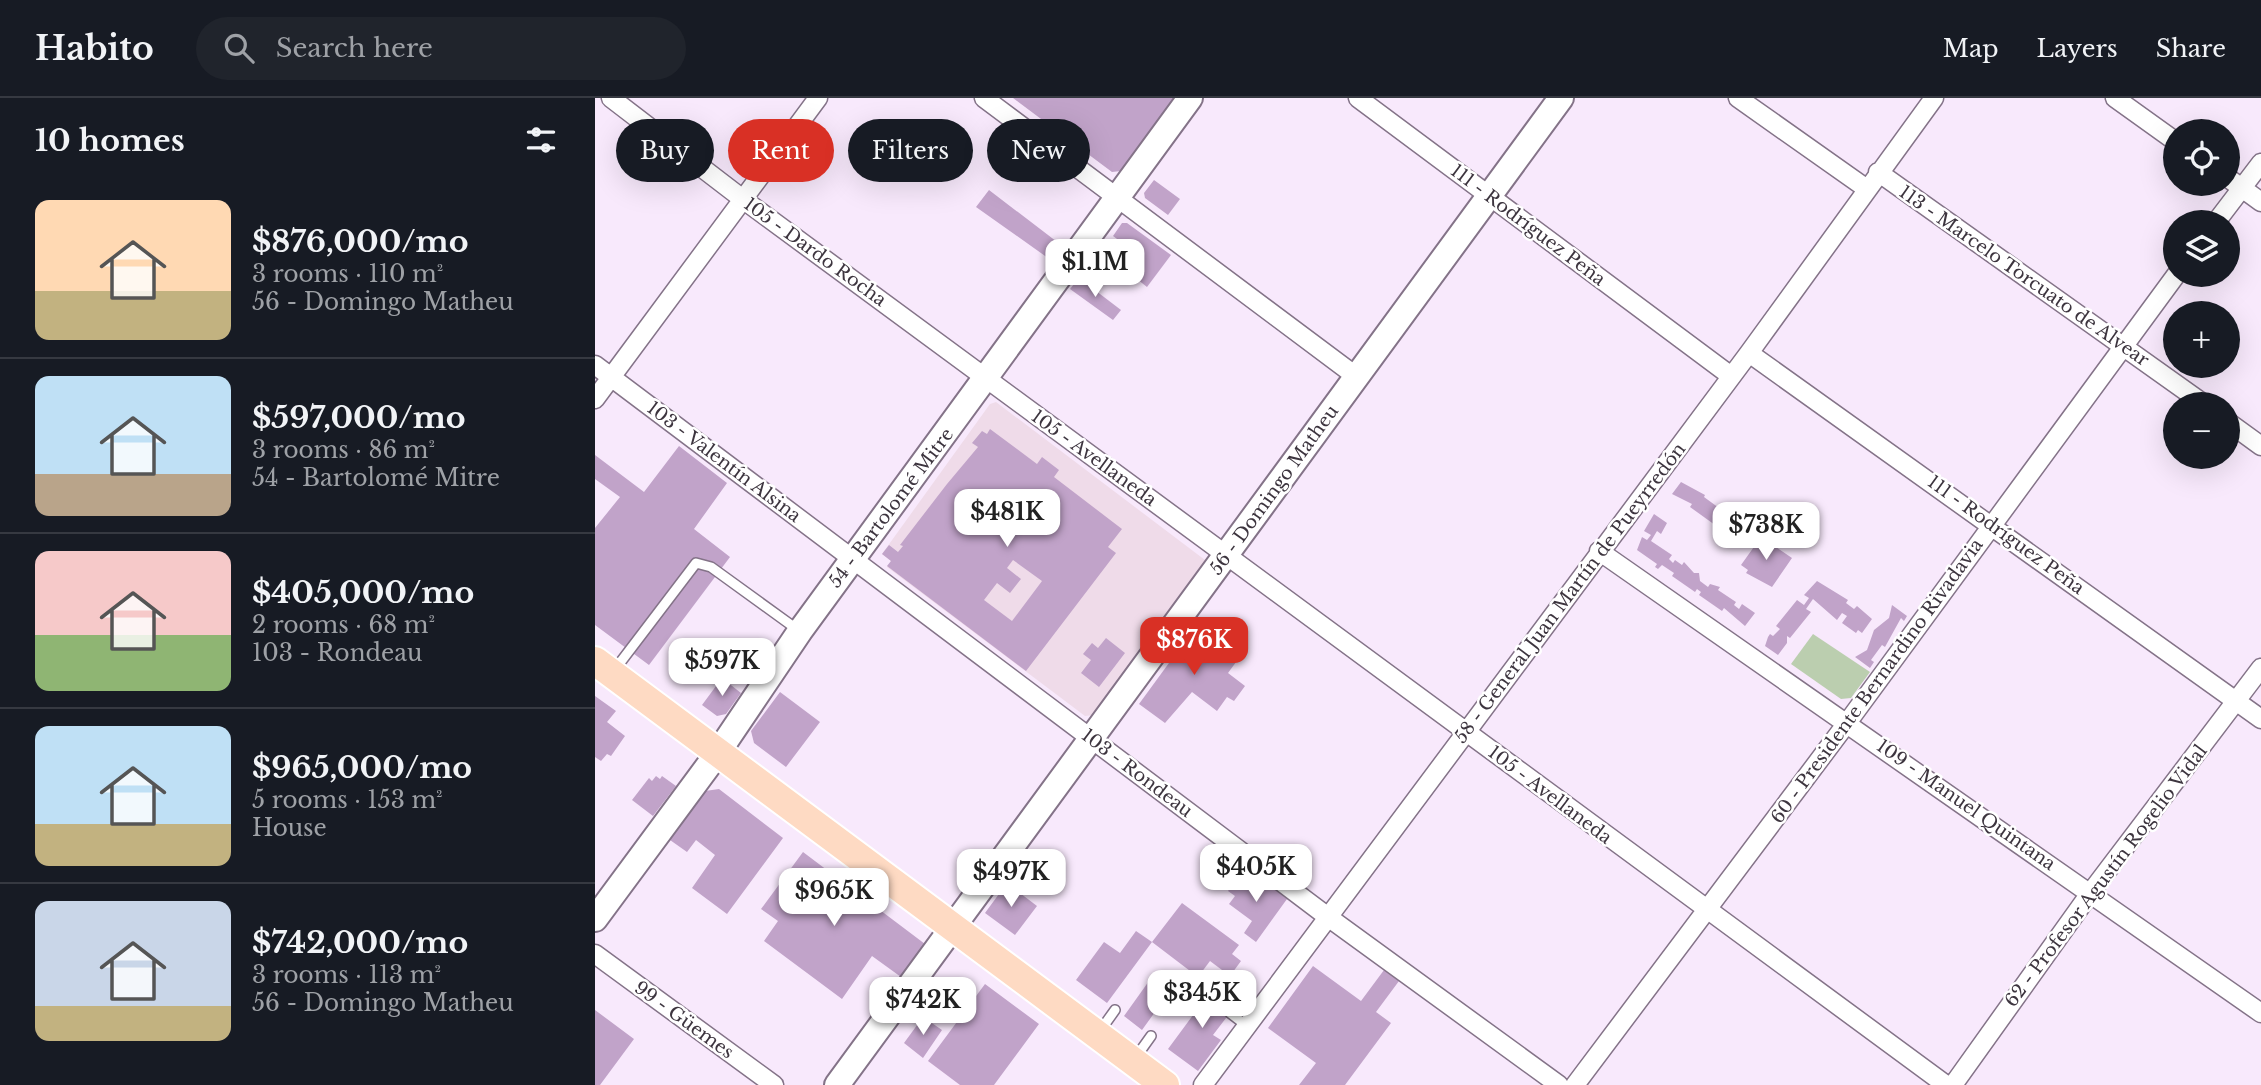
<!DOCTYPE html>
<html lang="en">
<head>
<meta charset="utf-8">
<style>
	:root { --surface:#171b24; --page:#20242c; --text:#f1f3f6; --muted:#9ea1a6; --line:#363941; --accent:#d93025 }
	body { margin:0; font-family:"Libre Baskerville",serif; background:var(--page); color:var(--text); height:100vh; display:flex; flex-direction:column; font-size:26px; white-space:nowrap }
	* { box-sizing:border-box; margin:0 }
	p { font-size:23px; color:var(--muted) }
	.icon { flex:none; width:38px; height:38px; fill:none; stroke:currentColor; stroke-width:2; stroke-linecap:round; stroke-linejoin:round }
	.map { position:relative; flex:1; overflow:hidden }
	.drawer { display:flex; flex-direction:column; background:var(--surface); width:595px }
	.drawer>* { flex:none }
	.top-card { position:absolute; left:21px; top:21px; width:665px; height:63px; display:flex; gap:14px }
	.buttons { position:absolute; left:1568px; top:21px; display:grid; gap:14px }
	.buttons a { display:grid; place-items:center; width:77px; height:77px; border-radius:50%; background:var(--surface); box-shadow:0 7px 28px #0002; font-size:35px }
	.price { position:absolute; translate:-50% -60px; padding:0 16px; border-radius:14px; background:#fff; color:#222; font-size:23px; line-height:46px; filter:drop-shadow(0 2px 4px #0008) }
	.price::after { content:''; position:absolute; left:50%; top:42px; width:21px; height:16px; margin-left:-10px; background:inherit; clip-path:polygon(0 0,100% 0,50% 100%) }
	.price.on { background:var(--accent); color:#fff }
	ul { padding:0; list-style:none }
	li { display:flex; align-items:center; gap:21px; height:175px; padding:0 35px }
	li+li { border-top:2px solid var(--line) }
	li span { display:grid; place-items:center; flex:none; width:196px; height:140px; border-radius:14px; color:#555 }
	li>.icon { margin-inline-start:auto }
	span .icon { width:84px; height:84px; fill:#fffc; stroke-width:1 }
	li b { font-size:30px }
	h2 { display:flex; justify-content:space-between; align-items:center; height:84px; padding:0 35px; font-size:30px }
	.tag { padding:0 24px; border-radius:32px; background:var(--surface); box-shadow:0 7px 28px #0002; font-size:24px; line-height:63px }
	.tag.on { background:var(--accent); color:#fff }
	header { display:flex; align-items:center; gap:42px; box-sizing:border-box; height:98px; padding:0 35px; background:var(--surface); border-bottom:2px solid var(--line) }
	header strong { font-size:33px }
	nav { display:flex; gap:38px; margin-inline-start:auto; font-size:24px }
	.search { width:490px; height:63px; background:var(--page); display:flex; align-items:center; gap:18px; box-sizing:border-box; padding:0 24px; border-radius:38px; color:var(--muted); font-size:26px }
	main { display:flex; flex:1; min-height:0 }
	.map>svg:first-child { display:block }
	.medical { fill:#efdbe9 }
	.green { fill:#bbceaf }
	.building { fill:#c1a3c9; fill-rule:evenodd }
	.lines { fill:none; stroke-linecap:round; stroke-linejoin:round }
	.lane-casing { stroke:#847388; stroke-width:12 }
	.street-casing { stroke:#847388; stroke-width:21 }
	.secondary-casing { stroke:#847388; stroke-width:28 }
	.primary-casing { stroke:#fff; stroke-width:32 }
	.lane { stroke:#fff; stroke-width:9 }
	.street { stroke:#fff; stroke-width:18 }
	.secondary { stroke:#fff; stroke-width:24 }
	.primary { stroke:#fedac3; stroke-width:28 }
	.labels { text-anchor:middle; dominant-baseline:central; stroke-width:5; stroke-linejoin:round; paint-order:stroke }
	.street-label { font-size:18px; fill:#3d353f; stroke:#fff }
</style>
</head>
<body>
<header>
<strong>Habito</strong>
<div class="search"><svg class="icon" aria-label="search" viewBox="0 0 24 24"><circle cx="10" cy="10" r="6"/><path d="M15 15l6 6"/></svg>Search here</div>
<nav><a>Map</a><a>Layers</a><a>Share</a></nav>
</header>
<main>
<section class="drawer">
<h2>10 homes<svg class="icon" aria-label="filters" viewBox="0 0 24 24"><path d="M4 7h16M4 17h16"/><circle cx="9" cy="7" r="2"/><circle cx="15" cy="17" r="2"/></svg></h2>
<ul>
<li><span style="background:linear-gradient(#ffd9b3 65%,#c2b280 0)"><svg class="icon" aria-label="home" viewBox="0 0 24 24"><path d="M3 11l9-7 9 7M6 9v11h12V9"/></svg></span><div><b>$876,000/mo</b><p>3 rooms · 110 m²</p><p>56 - Domingo Matheu</p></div></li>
<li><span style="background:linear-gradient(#bfe0f5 70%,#b9a48a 0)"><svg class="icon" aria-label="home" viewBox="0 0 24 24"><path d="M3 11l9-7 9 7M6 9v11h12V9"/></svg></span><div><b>$597,000/mo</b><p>3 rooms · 86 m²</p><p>54 - Bartolomé Mitre</p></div></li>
<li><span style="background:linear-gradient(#f6c9c9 60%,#8fb573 0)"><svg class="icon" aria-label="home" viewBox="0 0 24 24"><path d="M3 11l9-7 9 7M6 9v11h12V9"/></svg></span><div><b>$405,000/mo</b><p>2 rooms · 68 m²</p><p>103 - Rondeau</p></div></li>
<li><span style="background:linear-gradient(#bfe0f5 70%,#c2b280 0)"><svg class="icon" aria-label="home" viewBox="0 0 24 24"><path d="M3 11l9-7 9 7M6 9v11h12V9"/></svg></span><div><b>$965,000/mo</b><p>5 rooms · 153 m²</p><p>House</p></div></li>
<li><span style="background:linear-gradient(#c9d6e8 75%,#c2b280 0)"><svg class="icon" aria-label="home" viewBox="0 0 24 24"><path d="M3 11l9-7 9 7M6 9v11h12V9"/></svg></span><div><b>$742,000/mo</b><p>3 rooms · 113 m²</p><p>56 - Domingo Matheu</p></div></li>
</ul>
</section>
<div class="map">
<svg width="1666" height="987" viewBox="0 0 1666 987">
	<rect width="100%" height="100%" fill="#f8e9fc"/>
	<path class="medical" d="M401 304 610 462 612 469 499 617 490 618 292 469 296 463 287 456 395 306Z"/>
	<path class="green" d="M1218 536 1275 574 1256 600 1246 601 1196 566Z"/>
	<path class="building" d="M418 0H579L526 73 517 74Z
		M559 82 585 101 573 117 550 100 549 95Z
		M394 92 470 150 460 165 381 109Z
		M527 125H532L576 157 552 189 537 177 549 161 518 138Z
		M484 180 526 212 518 222 475 191Z
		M395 331 442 366 447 359 464 372 459 379 527 431 513 449 521 455 431 573 292 468 296 463 287 456 294 447 303 454 308 448 305 447 352 386 383 349 377 345 387 333 392 336ZM418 462 447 483 417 523 389 502 402 485 415 495 426 481 412 470Z
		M84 348 132 385 99 431 135 459 54 567 0 527V430L25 399 0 381V357L49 394Z
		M1086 384 1110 397 1109 399 1124 410H1129L1126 414 1135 421 1138 417 1141 419 1140 421 1147 426 1138 438 1126 430 1128 427 1123 424 1120 427 1095 409 1097 406 1077 396Z
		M1059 416 1072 425 1066 436 1062 433 1056 443 1077 457 1074 461 1078 465 1080 462 1087 467 1089 464 1099 475H1104L1105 483 1113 489 1115 486 1125 489 1123 492 1141 504 1139 507 1144 511 1147 506 1160 515 1150 528 1129 510 1127 513 1104 497 1106 494 1102 491 1100 494 1077 478 1079 475 1067 467 1063 471 1060 469 1062 466 1042 452 1047 439 1052 442 1056 437 1049 433Z
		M1166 439 1197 460 1177 489 1151 475 1153 472 1146 467Z
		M1222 483 1253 502 1251 505 1259 511 1262 508 1277 521 1267 535 1263 532 1261 535 1247 525 1252 518 1247 515 1242 522 1218 501 1211 511 1216 514 1195 540 1192 538V545L1183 557 1170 548 1173 539 1175 536 1178 538 1185 531 1181 528 1202 502 1209 507 1214 500 1209 497Z
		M1297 507 1312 518 1309 523 1306 520 1290 549 1287 547 1276 562 1279 564 1275 570 1260 559 1272 552 1279 532 1294 520Z
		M601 528 644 560 633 575 650 588 639 603 632 599 622 613 597 594 570 625 544 606Z
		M511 540 530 555 504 589 486 575 496 562 488 556 497 545 503 550Z
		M127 580 146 595 131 616 122 618 107 607Z
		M185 594 225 624 191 669 159 645 156 633Z
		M0 598 21 613 12 624 30 638 16 658 12 656 6 663 0 659Z
		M61 678 65 681 67 678 81 688 58 718 37 702 54 680 57 683Z
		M124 691 188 740 132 816 97 790 120 757 101 742 92 754 75 742 110 693Z
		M208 754 330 846 306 879 277 858 247 901 169 843 183 823 166 811Z
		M657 775 692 801 661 844 649 835 657 823 634 806 640 798 633 793 644 778 651 783Z
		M412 785 442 808 420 837 390 815Z
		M587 805 644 847 637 856 646 863 635 878 615 863 603 879 557 844 512 905 481 882 509 844 525 855 541 833 557 844Z
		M718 868 766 903 789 872 804 883 781 914 796 925 750 987H704L721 965 673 930Z
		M554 883 573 896 547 932 529 918Z
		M390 886 444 926 399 987H365L333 963Z
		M618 890 641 907 618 937 626 942 603 973 573 951Z
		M0 912 39 941 5 987H0Z
		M328 919 347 932 328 960 309 945Z"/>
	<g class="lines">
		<g class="lane-casing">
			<path id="lane" d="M18 574 101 465 116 469 203 532
				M635 915 652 928
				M505 933 520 912
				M541 959 556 938"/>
		</g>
		<g class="street-casing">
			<path id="street" d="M16 0 149 102 1351 987
				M389 0 762 279
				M763 0 1136 278
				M1143 0 1272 91
				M1520 0 1580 43
				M1283 74 1609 306
				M1633 80 1666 104
				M1621 124 1666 65
				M1154 255 1666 621
				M0 267 733 819 964 987
				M0 301 223 0
				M1633 324 1666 348
				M1004 453 1666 915
				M0 856 179 987
				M608 987 1154 255 1339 0
				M980 987 1252 625 1581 177
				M1358 987 1496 794 1666 570"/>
		</g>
		<g class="secondary-casing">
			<path id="secondary" d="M0 821 122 656 205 533 595 0
				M242 987 966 0"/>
		</g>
		<g class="primary-casing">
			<path id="primary" d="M0 563 570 987"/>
		</g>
		<use href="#lane" class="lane"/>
		<use href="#street" class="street"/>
		<use href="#secondary" class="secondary"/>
		<use href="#primary" class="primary"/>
	</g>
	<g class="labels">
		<g class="street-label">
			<text transform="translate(933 127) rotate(37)">111 - Rodríguez Peña</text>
			<text transform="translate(220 154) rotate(36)">105 - Dardo Rocha</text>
			<text transform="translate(1429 178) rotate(35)">113 - Marcelo Torcuato de Alvear</text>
			<text transform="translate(499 360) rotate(36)">105 - Avellaneda</text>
			<text transform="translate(129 364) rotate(37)">103 - Valentín Alsina</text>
			<text transform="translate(679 392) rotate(-54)">56 - Domingo Matheu</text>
			<text transform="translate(296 410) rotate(-53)">54 - Bartolomé Mitre</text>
			<text transform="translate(1411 437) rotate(36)">111 - Rodríguez Peña</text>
			<text transform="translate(975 495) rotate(-53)">58 - General Juan Martín de Pueyrredón</text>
			<text transform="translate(1282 583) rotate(-54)">60 - Presidente Bernardino Rivadavia</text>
			<text transform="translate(542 675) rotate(37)">103 - Rondeau</text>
			<text transform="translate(955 697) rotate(37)">105 - Avellaneda</text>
			<text transform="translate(1371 707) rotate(35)">109 - Manuel Quintana</text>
			<text transform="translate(1511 778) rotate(-53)">62 - Profesor Agustín Rogelio Vidal</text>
			<text transform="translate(89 922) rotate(36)">99 - Güemes</text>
		</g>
	</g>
</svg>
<div class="buttons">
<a><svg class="icon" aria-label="locate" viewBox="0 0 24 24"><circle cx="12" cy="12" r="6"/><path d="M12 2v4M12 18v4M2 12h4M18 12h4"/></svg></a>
<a><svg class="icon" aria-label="layers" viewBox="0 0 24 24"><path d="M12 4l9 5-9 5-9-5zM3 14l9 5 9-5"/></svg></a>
<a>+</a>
<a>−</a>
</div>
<b class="price" style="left:500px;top:201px">$1.1M</b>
<b class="price" style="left:412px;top:451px">$481K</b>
<b class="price" style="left:1171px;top:464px">$738K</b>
<b class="price on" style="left:599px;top:579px">$876K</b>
<b class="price" style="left:127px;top:600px">$597K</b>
<b class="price" style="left:661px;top:806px">$405K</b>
<b class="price" style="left:416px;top:811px">$497K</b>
<b class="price" style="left:239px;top:830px">$965K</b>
<b class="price" style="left:607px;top:932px">$345K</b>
<b class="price" style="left:328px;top:939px">$742K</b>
<div class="top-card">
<a class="tag">Buy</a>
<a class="tag on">Rent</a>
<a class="tag">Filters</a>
<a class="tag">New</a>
</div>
</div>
</main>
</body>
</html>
